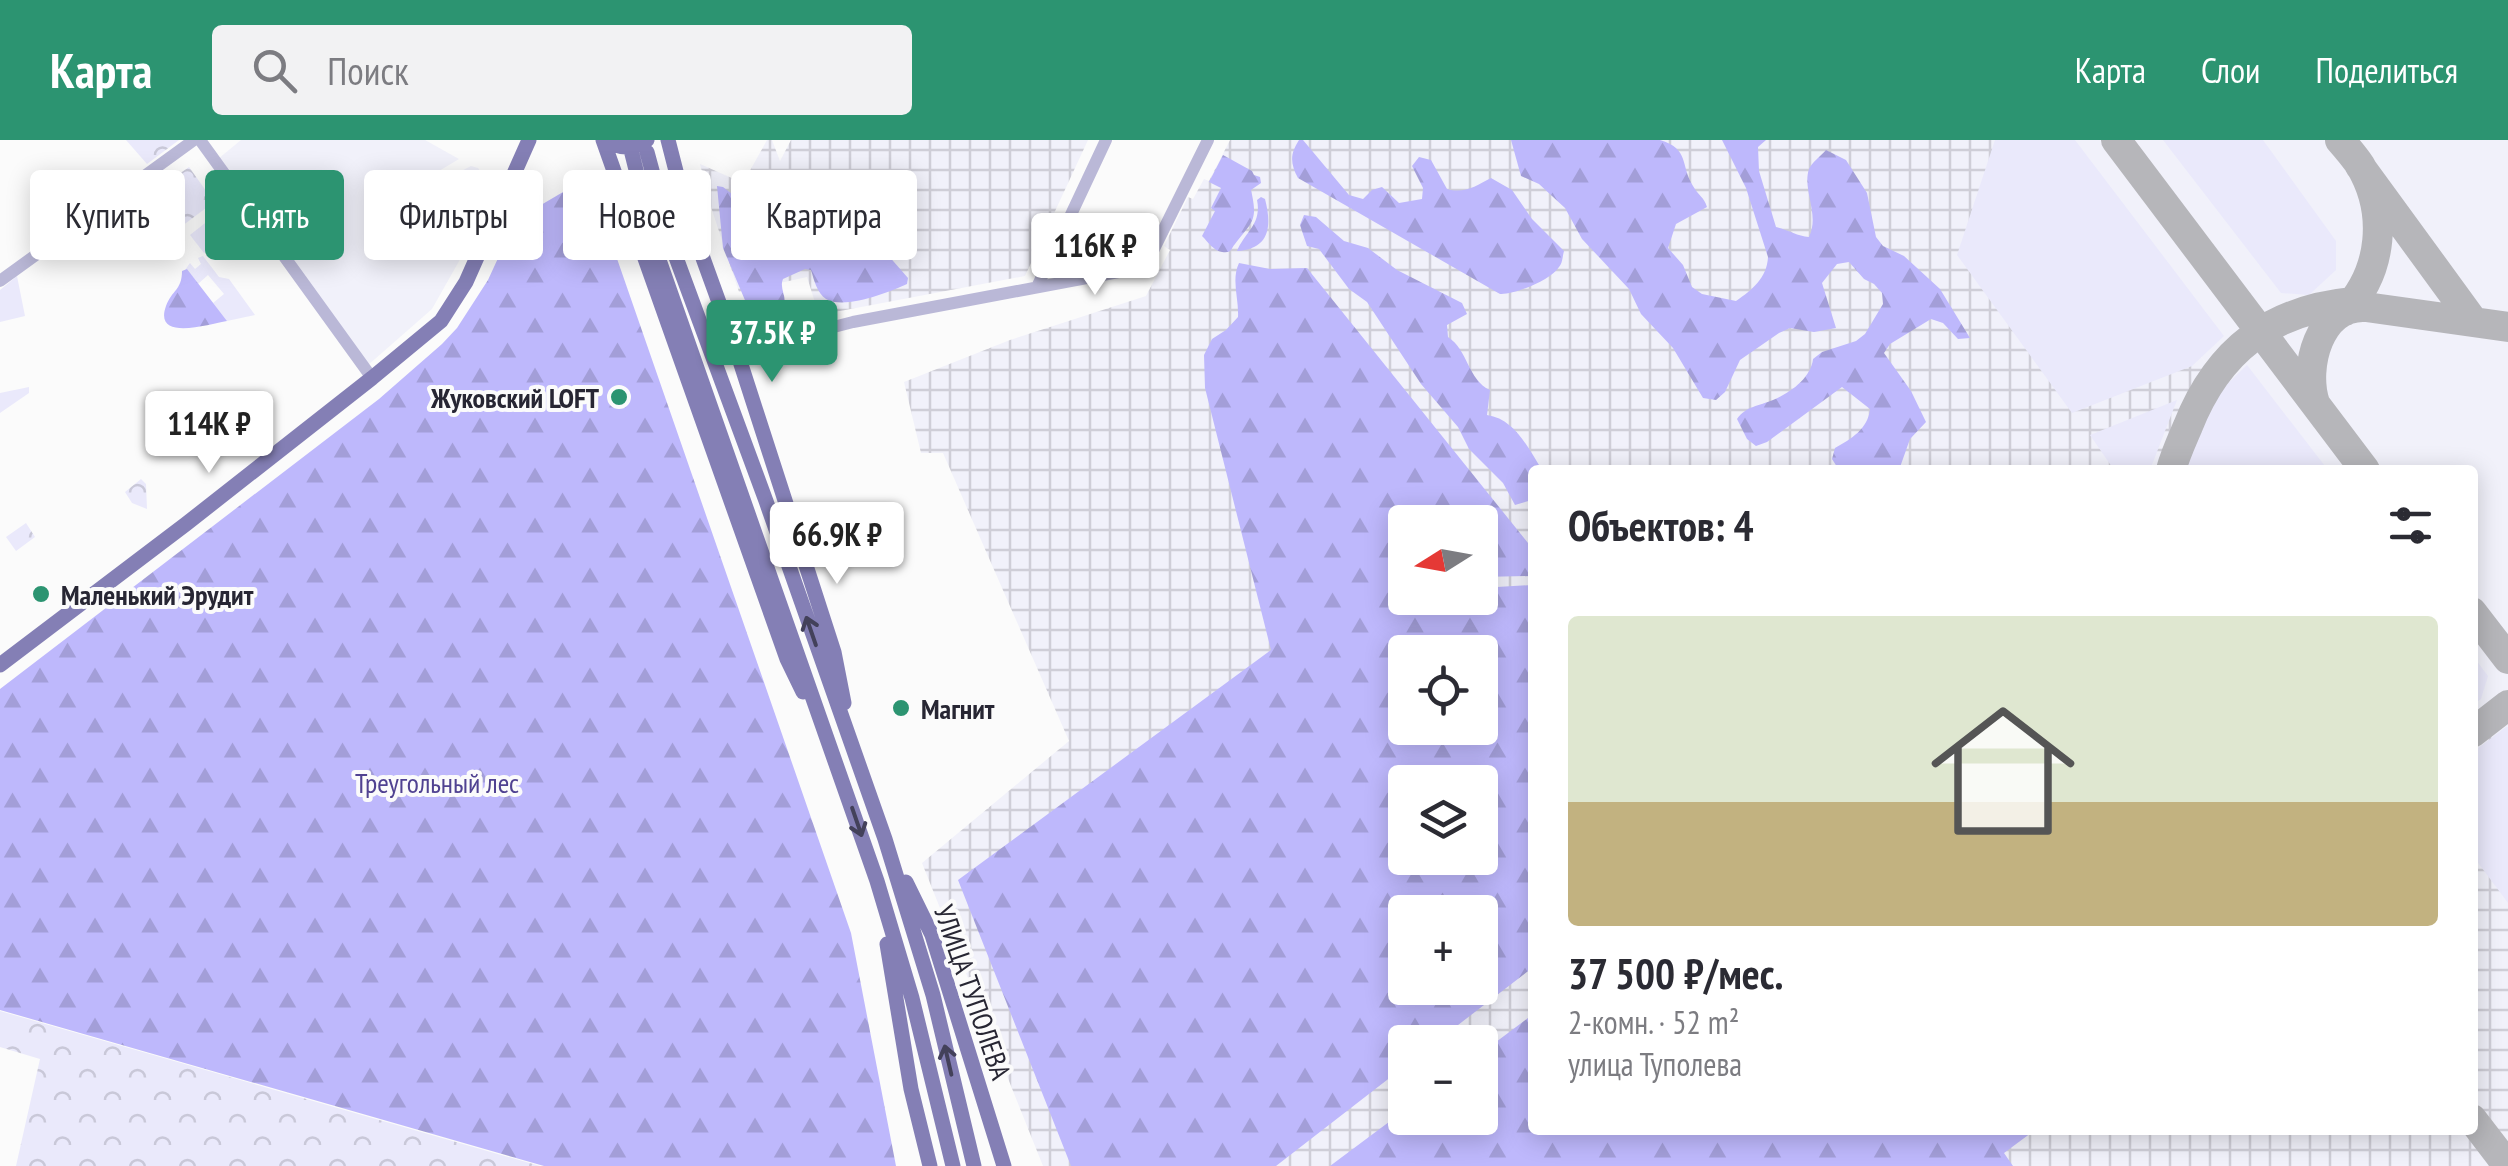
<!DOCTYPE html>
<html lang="ru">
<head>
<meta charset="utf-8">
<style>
	:root { --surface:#fff; --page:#f2f2f3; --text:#2b2b33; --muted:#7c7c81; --accent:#2c9471 }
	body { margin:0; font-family:"PT Sans Narrow",sans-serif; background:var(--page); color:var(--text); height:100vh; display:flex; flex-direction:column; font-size:38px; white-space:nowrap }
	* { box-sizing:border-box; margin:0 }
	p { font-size:32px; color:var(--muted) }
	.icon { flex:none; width:55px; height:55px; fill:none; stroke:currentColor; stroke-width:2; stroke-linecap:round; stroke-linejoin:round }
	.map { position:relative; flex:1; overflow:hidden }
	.side { position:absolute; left:1528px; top:325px; width:950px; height:670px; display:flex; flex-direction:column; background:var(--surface); border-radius:10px; box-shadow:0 5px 25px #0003 }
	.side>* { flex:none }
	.hud { position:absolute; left:30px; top:30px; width:950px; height:90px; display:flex; gap:20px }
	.needle { width:65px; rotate:259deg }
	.controls { position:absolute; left:1388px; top:365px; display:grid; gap:20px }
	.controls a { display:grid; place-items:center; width:110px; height:110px; border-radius:10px; background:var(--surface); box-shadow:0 5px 25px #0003; font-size:50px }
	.price { position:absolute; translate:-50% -85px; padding:0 22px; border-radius:10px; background:#fff; color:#222; font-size:32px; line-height:65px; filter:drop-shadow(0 2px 5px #0008) }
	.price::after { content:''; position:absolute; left:50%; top:60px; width:30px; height:22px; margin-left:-15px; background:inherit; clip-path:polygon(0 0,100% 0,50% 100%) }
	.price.active { background:var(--accent); color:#fff }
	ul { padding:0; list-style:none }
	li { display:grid; align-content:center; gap:20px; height:530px; padding:0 40px }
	li span { display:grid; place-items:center; height:310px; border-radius:10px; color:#555 }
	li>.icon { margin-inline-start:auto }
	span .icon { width:180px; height:180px; fill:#fffc; stroke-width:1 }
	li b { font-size:42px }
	h2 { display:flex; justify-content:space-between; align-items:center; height:120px; padding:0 40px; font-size:42px }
	.tag { padding:0 35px; border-radius:10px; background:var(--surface); box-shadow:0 5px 25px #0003; font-size:35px; line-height:90px }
	.tag.active { background:var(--accent); color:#fff }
	header { display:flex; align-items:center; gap:60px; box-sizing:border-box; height:140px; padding:0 50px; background:var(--accent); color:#fff }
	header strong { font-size:48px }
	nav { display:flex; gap:55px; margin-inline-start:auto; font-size:35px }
	.search { width:700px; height:90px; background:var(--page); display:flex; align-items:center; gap:25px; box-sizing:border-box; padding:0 35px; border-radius:10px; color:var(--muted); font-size:38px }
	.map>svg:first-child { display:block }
	.built { fill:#f1f1fa }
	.industrial { fill:url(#industrial-grid); fill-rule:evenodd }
	.green { fill:#eae9fb }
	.forest { fill:url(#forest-firs); fill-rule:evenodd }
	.park { fill:url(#park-crowns) }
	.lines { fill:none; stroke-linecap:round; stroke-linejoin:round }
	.taxiway { stroke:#b6b6ba; stroke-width:30 }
	.minor { stroke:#bab8d7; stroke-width:12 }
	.major { stroke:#847fb5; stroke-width:15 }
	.oneway { stroke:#43415a }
	.poi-dot { fill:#2c9471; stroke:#fbfbfb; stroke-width:4 }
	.labels { text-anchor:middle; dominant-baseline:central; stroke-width:8; stroke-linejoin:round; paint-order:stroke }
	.poi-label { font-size:28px; font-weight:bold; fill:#272633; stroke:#fbfbfb; text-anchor:start }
	.park-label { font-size:28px; fill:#504291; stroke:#fbfbfb }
	.street-label { font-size:28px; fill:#272633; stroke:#fbfbfb }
</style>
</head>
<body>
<header>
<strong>Карта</strong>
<div class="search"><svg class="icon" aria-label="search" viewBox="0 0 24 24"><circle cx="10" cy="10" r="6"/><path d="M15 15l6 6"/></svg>Поиск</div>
<nav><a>Карта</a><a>Слои</a><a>Поделиться</a></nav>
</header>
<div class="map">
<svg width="2508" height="1026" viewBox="0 0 2508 1026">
	<defs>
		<pattern id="industrial-grid" width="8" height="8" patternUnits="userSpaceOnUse" patternTransform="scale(2.5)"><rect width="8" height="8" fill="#f1f1fa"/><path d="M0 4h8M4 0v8" fill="none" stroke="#cfced7"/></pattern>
		<pattern id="forest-firs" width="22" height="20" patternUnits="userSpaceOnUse" patternTransform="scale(2.5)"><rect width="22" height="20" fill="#beb8fc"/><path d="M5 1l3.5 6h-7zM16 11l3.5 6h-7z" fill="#a39ed8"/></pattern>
		<pattern id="park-crowns" width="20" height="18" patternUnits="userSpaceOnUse" patternTransform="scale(2.5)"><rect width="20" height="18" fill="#eae9fb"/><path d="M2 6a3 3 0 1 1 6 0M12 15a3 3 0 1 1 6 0" fill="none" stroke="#c9c8d8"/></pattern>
	</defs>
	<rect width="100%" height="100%" fill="#fbfbfb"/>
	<path class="built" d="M241 0H425L459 19 439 31 419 33 420 45 444 40 471 26 478 28 497 54 432 169 367 226 218 19Z
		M2035 0H2508V617L2473 570 2472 330H2288Z"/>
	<path class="industrial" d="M767 0H772L780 21 791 0H1088L1025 136 819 175 807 137 739 152 712 70 700 24 743 43Z
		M1230 0H2035L2288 330H1532V990H2472L2473 570 2508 617V1026H1043L922 723 1069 601 943 313H921L904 242 1010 200 1146 156 1170 110 1164 106 1188 57 1193 59 1204 39 1209 41ZM1405 382H1480V458H1405ZM1405 512H1480V588H1405ZM1405 642H1480V718H1405ZM1405 772H1480V848H1405ZM1405 902H1480V978H1405Z"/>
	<path class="green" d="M1995 0H2075L2224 196 2192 226 2072 273 1957 115Z
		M2163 0H2263L2336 101V130L2309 155 2281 153Z
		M219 72 233 90 204 113 190 95Z
		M203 116 219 137 229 139 255 175 227 181 213 163 224 154 208 135 198 144 187 129 185 130 190 123 195 129 201 124 198 118Z
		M17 136 25 176 0 182V150Z
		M2247 225 2328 330H2188L2187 324 2205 278 2223 248Z
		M29 247V253L0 273V253Z
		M2177 260 2150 330H2114L2090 295Z
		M2473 516 2488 536 2481 559 2473 565Z
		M2506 587H2508V763L2473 716V612Z"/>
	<path class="forest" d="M1299 0H1303L1349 55 1363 59 1372 50 1382 47 1399 63 1422 59 1423 48 1412 26 1419 17 1431 20 1447 49C1464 54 1476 46 1491 38L1512 50 1532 79 1564 111C1562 118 1563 122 1559 127 1551 140 1514 155 1500 154L1298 38C1290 23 1290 14 1299 0Z
		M1511 0H1660C1690 9 1680 25 1693 46 1698 55 1704 57 1707 67L1676 84 1668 108 1683 125 1692 147 1702 154 1736 161C1752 150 1767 138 1768 117L1746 48 1722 0H1766L1758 7 1759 31 1776 87C1788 90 1797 96 1809 97 1820 74 1802 50 1809 29 1812 22 1821 16 1826 10L1846 20 1867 53 1876 97 1883 106 1904 116 1940 149 1970 198 1958 199 1943 183 1931 179 1890 204 1884 213 1911 251 1926 282 1910 299 1899 330H1839L1832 319 1835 308C1851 299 1868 289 1870 269L1842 247 1767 302 1756 306 1747 299 1737 279C1746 266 1759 266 1773 260 1790 253 1811 238 1813 219L1822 212 1856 201 1865 194 1883 164 1882 153 1874 144 1864 139 1849 122 1837 124 1822 143 1836 188 1814 192 1790 188 1779 193 1740 220 1725 252 1716 260 1703 258 1673 208 1641 174 1629 149 1582 99 1565 68 1539 44 1521 36Z
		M1223 15 1252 31 1254 35 1260 37 1261 43 1251 50C1258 81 1253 81 1235 104 1230 110 1232 113 1222 112 1214 111 1208 102 1202 96L1215 71 1211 68 1221 48 1209 42Z
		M575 45 597 61 851 793 896 1026H544L0 870V549L379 259 442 204 457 188 488 140 505 103 529 72Z
		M717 46 723 47 741 61 765 53 775 60 813 78 817 89 845 85 868 88 880 96 884 102 887 114 908 138 907 144C890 152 844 170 826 159 817 153 814 140 811 130L805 129 783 139C779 148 787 156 784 166L754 180H748L747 165 723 108Z
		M1261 57 1265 59C1272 86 1270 109 1237 111 1245 92 1262 84 1257 60Z
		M1304 75 1316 77 1344 101 1368 108 1397 130 1462 163 1467 174 1447 185 1448 197C1468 210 1468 240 1490 250L1487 275C1515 279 1528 308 1542 330H1532V360L1515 365 1503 343 1469 309 1458 287 1421 244 1367 162 1349 149 1319 109 1307 106 1300 85Z
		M1239 123 1270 129 1307 128 1532 408V436L1480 437V382H1405V458H1441L1445 466H1463L1465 458H1480V448L1532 445V828L1436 902H1405V926L1276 1026H1071L958 740 1271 510 1205 248 1204 215 1212 199 1226 190 1238 177C1239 158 1231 140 1239 123ZM1405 512H1480V588H1405ZM1405 642H1480V718H1405ZM1405 772H1480V848H1405Z
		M187 129 227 181C209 184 153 202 166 166 172 150 182 150 182 131Z
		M1532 875V990H2035L2004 1013 2013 1026H1330L1405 970V978H1480V914Z"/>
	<path class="park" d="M126 0H179L147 24Z
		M189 27 214 62 182 86 154 72 144 59Z
		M141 339 146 344 147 369 132 363 125 352Z
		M26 383 35 397 16 411 6 397Z
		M0 871 540 1026H16L40 919 0 907Z"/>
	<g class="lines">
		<path class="taxiway" d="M2116 0 2365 330
			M2340 0C2347 8 2354 16 2360 25 2388 72 2383 131 2345 171
			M2360 26 2473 181
			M2315 263C2303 228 2319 164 2366 167L2508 187
			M2171 330C2175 315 2182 300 2188 286 2218 210 2271 170 2353 162L2358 167
			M2472 472 2508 519
			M2472 593 2508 565
			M2472 979 2508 1026"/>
		<path class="minor" d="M200 0 372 238
			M0 141 194 0
			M1037 147 1106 0
			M737 212 853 182 1145 127 1208 0"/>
		<path class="major" d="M603 0 787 519 803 552
			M605 0C619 9 632 10 647 0
			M668 0 687 74 737 212 834 512 844 563
			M647 12 674 112 766 361 885 699 933 855 974 1026
			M632 14 658 117 877 741 912 858 953 1026
			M0 525 186 384 372 238 441 181 466 142 529 0
			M906 742 932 795 1004 1026
			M887 804 911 949 930 1026"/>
	</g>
	<defs><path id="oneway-shaft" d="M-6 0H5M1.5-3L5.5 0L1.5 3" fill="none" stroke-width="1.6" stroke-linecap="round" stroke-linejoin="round" transform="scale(2.5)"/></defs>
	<g class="oneway">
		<use href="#oneway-shaft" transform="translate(811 491) rotate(-109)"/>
		<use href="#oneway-shaft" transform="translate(857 682) rotate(71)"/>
		<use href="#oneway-shaft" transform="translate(948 920) rotate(-103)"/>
	</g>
	<g class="poi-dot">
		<circle cx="619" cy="257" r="10"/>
		<circle cx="41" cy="454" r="10"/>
		<circle cx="901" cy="568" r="10"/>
	</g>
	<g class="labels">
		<g class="poi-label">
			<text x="599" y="257" text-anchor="end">Жуковский LOFT</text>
			<text x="61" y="454">Маленький Эрудит</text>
			<text x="921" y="568">Магнит</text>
		</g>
		<g class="park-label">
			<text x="437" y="642">Треугольный лес</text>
		</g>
		<g class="street-label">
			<text transform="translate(973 852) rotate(71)">УЛИЦА ТУПОЛЕВА</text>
		</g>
	</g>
</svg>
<div class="controls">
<a><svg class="needle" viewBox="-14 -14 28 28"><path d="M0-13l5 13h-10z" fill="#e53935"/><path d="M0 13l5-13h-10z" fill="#7c7c81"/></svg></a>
<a><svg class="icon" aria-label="locate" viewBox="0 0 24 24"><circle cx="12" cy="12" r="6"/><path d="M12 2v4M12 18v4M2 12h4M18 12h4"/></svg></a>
<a><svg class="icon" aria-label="layers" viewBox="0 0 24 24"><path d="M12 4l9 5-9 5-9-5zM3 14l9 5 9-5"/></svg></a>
<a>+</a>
<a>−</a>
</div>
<b class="price" style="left:1095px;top:158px">116K ₽</b>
<b class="price active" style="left:772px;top:245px">37.5K ₽</b>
<b class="price" style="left:209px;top:336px">114K ₽</b>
<b class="price" style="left:837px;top:447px">66.9K ₽</b>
<div class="hud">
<a class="tag">Купить</a>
<a class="tag active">Снять</a>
<a class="tag">Фильтры</a>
<a class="tag">Новое</a>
<a class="tag">Квартира</a>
</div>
<section class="side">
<h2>Объектов: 4<svg class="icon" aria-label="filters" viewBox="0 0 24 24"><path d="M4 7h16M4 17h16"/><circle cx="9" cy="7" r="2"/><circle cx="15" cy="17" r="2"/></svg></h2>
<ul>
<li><span style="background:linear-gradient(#dfe7d0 60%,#c2b280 0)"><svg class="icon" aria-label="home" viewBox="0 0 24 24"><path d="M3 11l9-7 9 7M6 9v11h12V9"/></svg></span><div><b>37 500 ₽/мес.</b><p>2-комн. · 52 m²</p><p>улица Туполева</p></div></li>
</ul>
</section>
</div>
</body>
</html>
